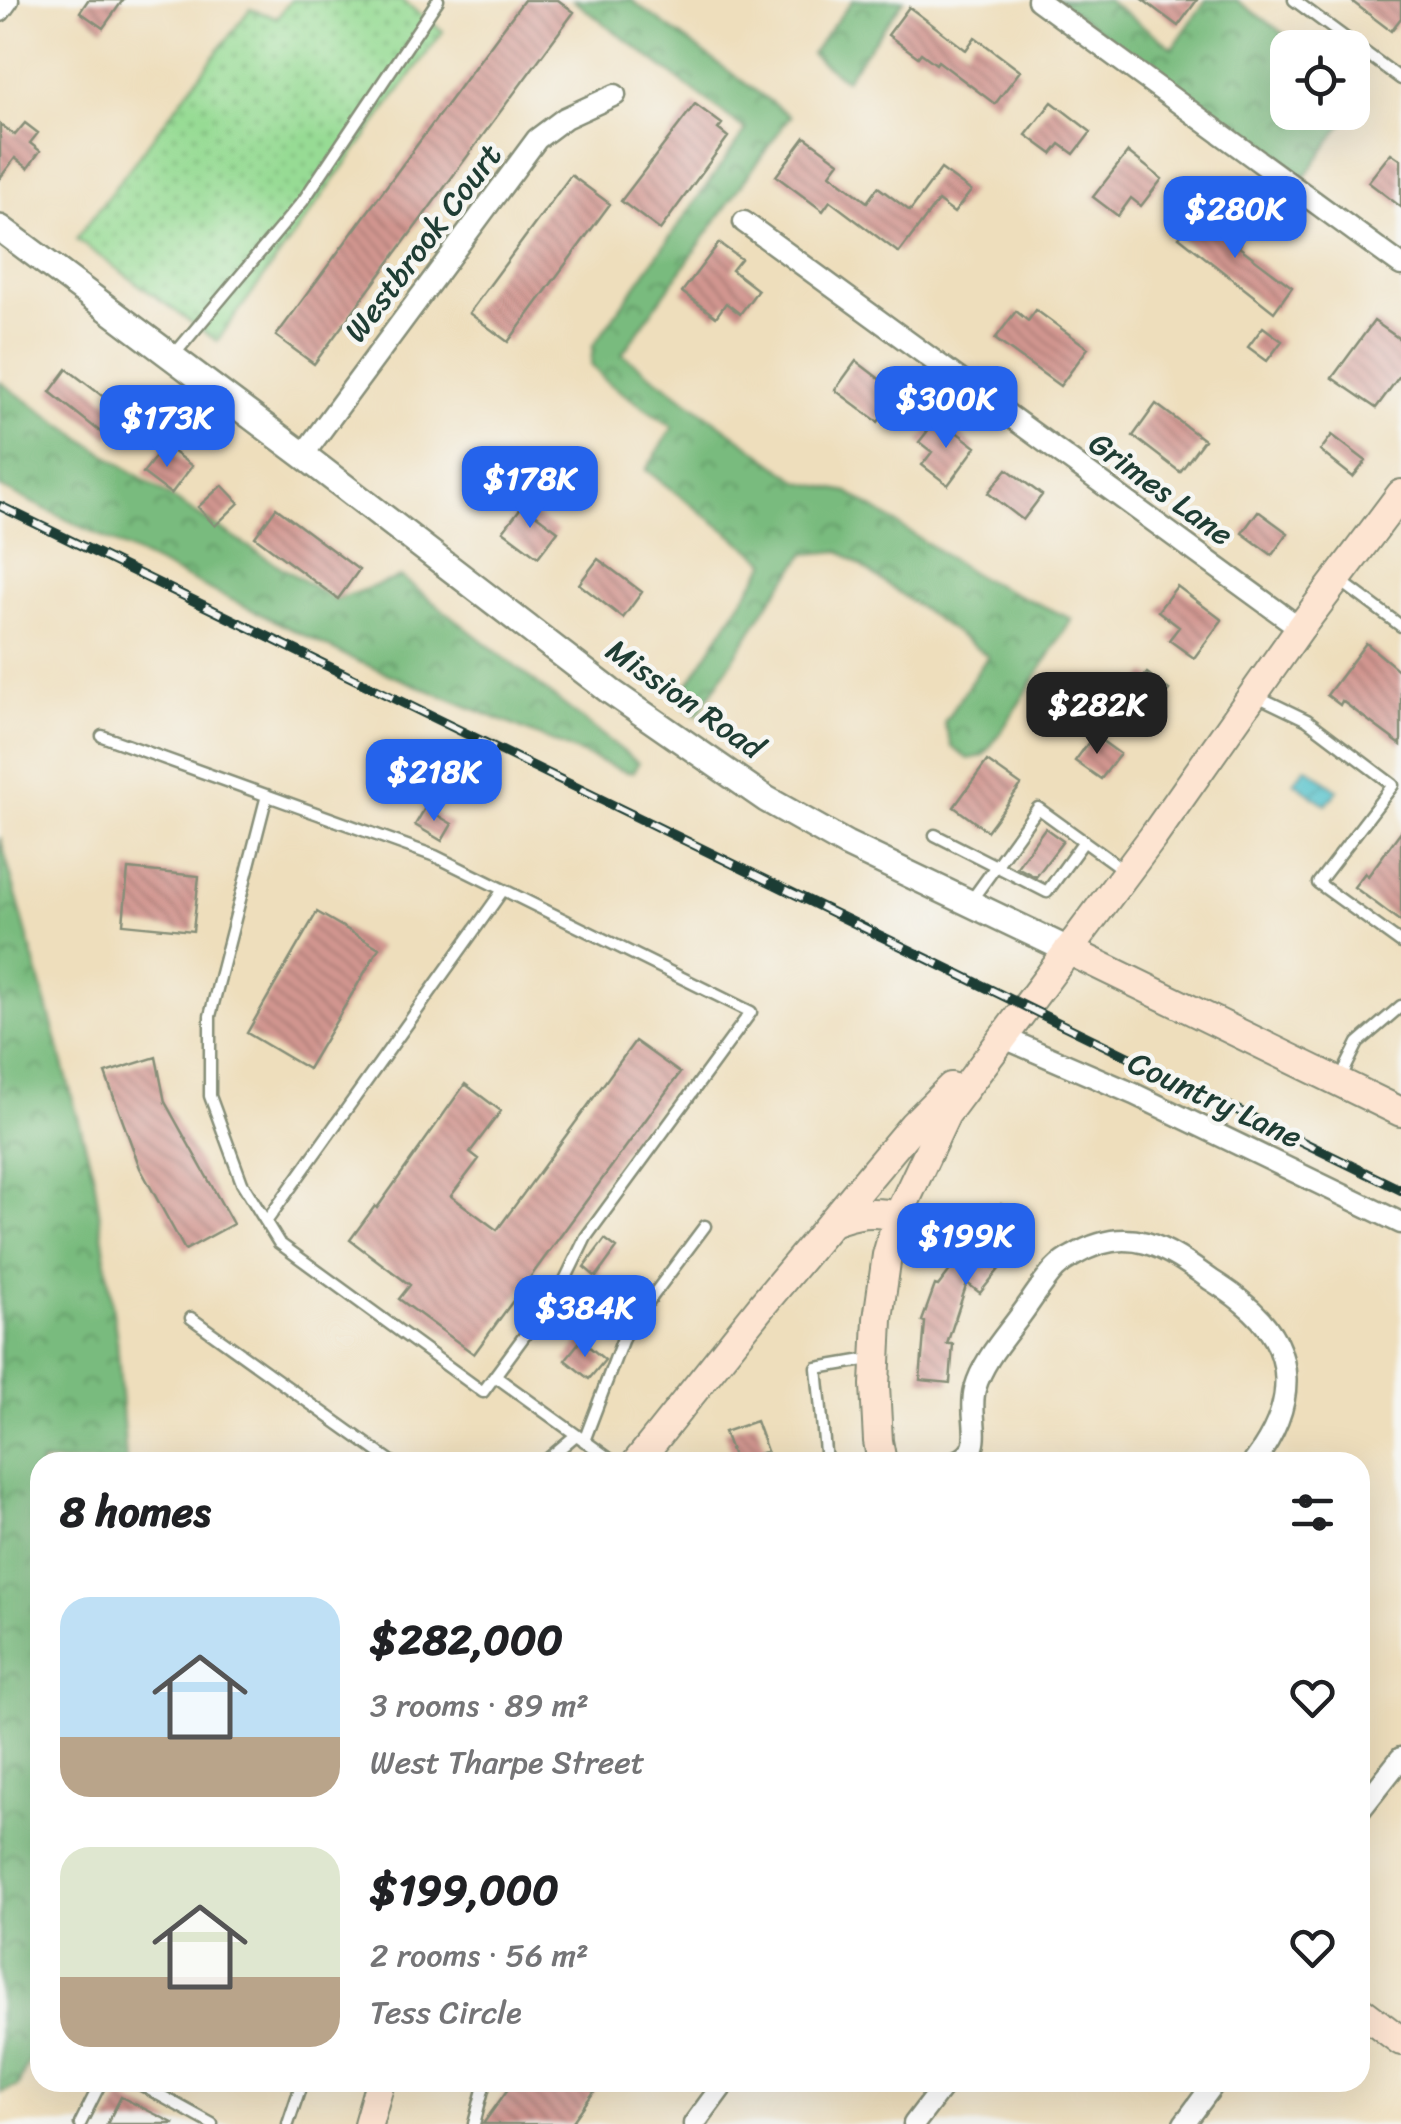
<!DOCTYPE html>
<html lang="en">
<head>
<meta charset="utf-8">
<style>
  body { margin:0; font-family:Sriracha,sans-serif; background:#f6f6f6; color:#202124; height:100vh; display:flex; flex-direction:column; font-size:38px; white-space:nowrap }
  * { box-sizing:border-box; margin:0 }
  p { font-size:32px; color:#757577 }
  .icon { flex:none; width:55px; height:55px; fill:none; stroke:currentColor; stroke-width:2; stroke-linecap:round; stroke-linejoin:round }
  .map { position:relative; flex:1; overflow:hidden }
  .sheet { position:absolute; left:30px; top:1452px; width:1340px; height:640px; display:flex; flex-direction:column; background:#fff; border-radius:30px; box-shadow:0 10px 40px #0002 }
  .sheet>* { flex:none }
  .buttons { position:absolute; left:1270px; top:30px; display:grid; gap:20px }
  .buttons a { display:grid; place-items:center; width:100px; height:100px; border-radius:20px; background:#fff; box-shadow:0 10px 40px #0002; font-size:50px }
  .price { position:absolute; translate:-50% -85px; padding:0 22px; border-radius:20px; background:#2563eb; color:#fff; font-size:32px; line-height:65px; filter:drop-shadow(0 2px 5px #0008) }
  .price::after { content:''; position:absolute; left:50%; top:60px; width:30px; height:22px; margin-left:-15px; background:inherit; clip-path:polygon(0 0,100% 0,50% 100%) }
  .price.selected { background:#222; color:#fff }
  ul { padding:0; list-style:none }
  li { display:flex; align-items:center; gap:30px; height:250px; padding:0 30px }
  li span { display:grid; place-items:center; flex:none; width:280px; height:200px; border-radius:30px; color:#555 }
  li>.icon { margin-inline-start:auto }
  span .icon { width:120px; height:120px; fill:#fffc; stroke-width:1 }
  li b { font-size:42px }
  h2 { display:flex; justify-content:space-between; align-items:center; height:120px; padding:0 30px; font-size:42px }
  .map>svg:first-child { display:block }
</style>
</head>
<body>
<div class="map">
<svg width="1401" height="2124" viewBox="0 0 1401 2124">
  <defs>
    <pattern id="grass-dots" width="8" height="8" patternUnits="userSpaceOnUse" patternTransform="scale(2.5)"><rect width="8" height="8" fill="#97db94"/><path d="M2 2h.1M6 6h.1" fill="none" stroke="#7bb37a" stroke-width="1.8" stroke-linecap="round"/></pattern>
    <pattern id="forest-crowns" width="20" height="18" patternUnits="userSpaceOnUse" patternTransform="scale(2.5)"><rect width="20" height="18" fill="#79bb7e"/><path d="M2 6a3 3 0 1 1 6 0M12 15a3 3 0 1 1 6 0" fill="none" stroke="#639968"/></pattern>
    <pattern id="water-waves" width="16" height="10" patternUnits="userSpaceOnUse" patternTransform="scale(2.5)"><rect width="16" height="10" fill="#55c2cb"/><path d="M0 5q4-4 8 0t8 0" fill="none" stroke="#469fa6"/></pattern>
    <pattern id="building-back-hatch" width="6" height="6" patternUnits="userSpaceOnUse" patternTransform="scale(2.5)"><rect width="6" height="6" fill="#d29690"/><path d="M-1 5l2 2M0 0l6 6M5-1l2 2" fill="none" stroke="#aa7c76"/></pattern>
  </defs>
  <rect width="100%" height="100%" fill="#f6f6f2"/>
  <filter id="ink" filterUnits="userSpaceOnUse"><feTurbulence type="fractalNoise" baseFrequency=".01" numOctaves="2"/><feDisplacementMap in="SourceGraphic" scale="20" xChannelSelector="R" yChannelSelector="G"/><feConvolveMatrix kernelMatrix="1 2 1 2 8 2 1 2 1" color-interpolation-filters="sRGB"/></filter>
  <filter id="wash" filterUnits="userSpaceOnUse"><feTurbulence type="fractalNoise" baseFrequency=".0048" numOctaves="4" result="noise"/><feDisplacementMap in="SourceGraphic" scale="40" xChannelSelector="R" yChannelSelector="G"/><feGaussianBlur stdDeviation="2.25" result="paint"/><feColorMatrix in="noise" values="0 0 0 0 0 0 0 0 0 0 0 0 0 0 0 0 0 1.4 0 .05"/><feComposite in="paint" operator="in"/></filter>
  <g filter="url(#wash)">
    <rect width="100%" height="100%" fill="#eedebc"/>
    <path fill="url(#grass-dots)" stroke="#5b8c64" stroke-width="2.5" d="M291,0H401L443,31L217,341L76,239L250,9L277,18Z"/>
    <path fill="url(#forest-crowns)" stroke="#4c7c59" stroke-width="2.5" d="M573,0H631L790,116L622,354L800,482L848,492L978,577L1072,619L1001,732L983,756L968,759L952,747L944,723L988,656L840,551L805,554L770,601L697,716L677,701L767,562L646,470L673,427L607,382L591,365L593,346L746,130Z
      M853,0H904L845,80L811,54Z
      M1057,0H1107L1173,48L1206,0H1236L1303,47L1288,48V112L1350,113L1304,178Z
      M0,382C109,459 221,531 335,600L401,577L638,763L633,772H626L355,660L0,487Z
      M0,837L94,1176L117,1341L126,1462H40V2032L18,2086L0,2093Z"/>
    <path fill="url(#water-waves)" stroke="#3a8080" stroke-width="2.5" d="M1306,767L1338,790L1326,805L1294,782Z"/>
    <g id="blocks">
      <path fill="url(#building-back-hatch)" d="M88,0H123L103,28L80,12Z
        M524,0H558L574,12L314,364L276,336Z
        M1143,0H1197L1178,26Z
        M1350,0H1401V18L1391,31Z
        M909,7L966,50L975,37L1020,71L995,104L938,61L936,64L921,53L918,57L888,35Z
        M1052,102L1091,132L1074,154L1060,144L1052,154L1026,135Z
        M695,104L722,124L718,129L728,137L660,230L621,201Z
        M25,123L38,133L30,143L40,151L28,168L15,158L0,178V124L15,135Z
        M805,137L839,162L830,174L867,202L878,187L910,211L941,169L971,191L954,213L938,201L899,253L830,201L823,211L776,176Z
        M1128,152L1162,179L1141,206L1131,198L1118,216L1093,197Z
        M1391,153L1401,160V207L1368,182Z
        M571,175L610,204L508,342L469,313Z
        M1199,211L1241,243L1239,247L1292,287L1274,312L1179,237Z
        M719,243L741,259L732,270L758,290L740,314L726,303L716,317L682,292Z
        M1036,310L1088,348L1060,386L995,339L1016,311L1028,321Z
        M1374,321L1401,340V374L1376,408L1332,378Z
        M1263,327L1282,341L1267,361L1248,347Z
        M856,361L899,394L878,422L835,390Z
        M67,369L126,414L108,438L50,392Z
        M1156,404L1204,440L1180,472L1133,436Z
        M938,418L976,447L948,485L922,465L932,452L919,442Z
        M1332,435L1366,461L1353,477L1320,451Z
        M164,445L192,466L171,494L143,473Z
        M1007,469L1042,495L1023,520L988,493Z
        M222,485L239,503L215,526L198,507Z
        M523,505L558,531L538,557L503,531Z
        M276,508L359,570L338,599L255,537Z
        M1258,511L1288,533L1272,555L1242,533Z
        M598,559L642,592L623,618L579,584Z
        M1177,586L1222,620L1194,658L1169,640L1179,627L1158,611Z
        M1366,643L1401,672V745L1342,701L1340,705L1327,695Z
        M1147,673L1169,690L1147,718L1116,694L1128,679L1137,686Z
        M1094,735L1120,754L1101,779L1075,761Z
        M987,761L1021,785L987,831L954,807Z
        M425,808L452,824L442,841L415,825Z
        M1045,828L1063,841L1036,877L1017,867Z
        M1401,831V922L1354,887L1365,873L1368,876Z
        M128,869L199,876L193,931L123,924Z
        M317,912L379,948L308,1069L247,1033Z
        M635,1041L680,1073L474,1354L399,1299L410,1285L350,1240L375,1206L377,1208L465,1084L501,1111L470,1152L479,1159L451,1196L497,1230Z
        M156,1057L165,1102L233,1224L185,1250L140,1168L105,1073Z
        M1001,1204L1032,1228L980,1293L967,1283L947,1344H953L950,1383L920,1380L925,1322L922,1321L935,1285L938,1286Z
        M605,1239L617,1248L596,1277L584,1267Z
        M581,1340L605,1360L589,1379L565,1360Z
        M756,1421L767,1451L735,1462L724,1432Z
        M513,2082H601L571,2124H483Z
        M121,2097L175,2124H107Z"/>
    </g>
  </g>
  <g filter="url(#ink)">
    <use href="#blocks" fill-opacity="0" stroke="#868e78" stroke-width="2.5"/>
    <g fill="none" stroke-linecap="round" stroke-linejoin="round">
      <defs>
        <path id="service" d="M1294,0L1401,79
          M173,356L303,201L438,0
          M1338,579L1401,626
          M1257,696L1307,720L1393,785L1318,883L1401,943
          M102,736L435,856L751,1012L586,1237L564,1282L483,1392L279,1243L242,1183L210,1096V1016L267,795
          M935,835L1047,892L1084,841
          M970,902L1038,808L1125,871
          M1339,1081L1358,1043L1401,1006
          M266,1222L503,890
          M191,1318L392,1462
          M495,1376L614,1462
          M584,1441L625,1333L705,1226
          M544,1462L576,1435
          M826,1462L817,1368L876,1358
          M136,2082L212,2124
          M80,2124L101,2082
          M288,2124L302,2082
          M474,2124L485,2082"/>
        <path id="minor" d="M1038,0L1401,265
          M0,11L8,0
          M744,222L1300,628
          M303,455L537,139L565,118L615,95
          M1002,1037L1134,1094L1401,1223
          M956,1462C989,1449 967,1419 975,1389C983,1360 1006,1336 1023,1312C1033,1298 1043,1282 1055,1269C1060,1264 1067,1259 1073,1256C1129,1222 1165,1247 1211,1280C1222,1287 1233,1294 1242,1302C1301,1349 1295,1407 1254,1462
          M1360,1810L1401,1758
          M694,2124L725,2082
          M914,2124L946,2082
          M1184,2124L1215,2082"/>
        <path id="tertiary" d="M0,228L303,455L610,691L766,799L846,844L1068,950"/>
        <path id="secondary" d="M1068,950L1401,1112
          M832,1222C856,1213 872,1210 898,1216
          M637,1462L763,1304L913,1125L951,1087
          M882,1462L878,1441L875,1385L878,1319L887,1255L898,1216L946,1114L1153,837L1300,628L1401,494
          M1360,2010L1401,2041
          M368,2124L380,2082"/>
      </defs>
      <use href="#service" stroke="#868e78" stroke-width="15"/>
      <use href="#minor" stroke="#868e78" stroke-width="25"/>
      <use href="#tertiary" stroke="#868e78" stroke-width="30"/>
      <use href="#secondary" stroke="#868e78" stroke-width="32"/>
      <use href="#service" stroke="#fff" stroke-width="10"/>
      <use href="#minor" stroke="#fff" stroke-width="20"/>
      <use href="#tertiary" stroke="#fff" stroke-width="25"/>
      <use href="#secondary" stroke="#fde4d1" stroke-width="28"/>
      <defs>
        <path id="rail" d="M0,506L1401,1190"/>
      </defs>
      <use href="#rail" stroke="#1f3d34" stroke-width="10"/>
      <use href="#rail" stroke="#f6f6f2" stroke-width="6" stroke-dasharray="19" stroke-linecap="butt"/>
    </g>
  </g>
  <g text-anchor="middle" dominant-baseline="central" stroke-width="9" stroke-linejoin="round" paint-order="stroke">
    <g font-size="32" fill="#1f3d34" stroke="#f6f6f2">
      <text transform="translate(423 243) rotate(-53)">Westbrook Court</text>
      <text transform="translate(1161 489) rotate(36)">Grimes Lane</text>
      <text transform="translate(685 699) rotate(35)">Mission Road</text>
      <text transform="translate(1215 1100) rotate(25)">Country Lane</text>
    </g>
  </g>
</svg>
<div class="buttons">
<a><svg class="icon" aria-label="locate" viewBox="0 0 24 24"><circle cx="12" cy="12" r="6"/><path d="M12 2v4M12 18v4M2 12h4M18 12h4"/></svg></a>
</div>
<b class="price" style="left:1235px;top:261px">$280K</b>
<b class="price" style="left:946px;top:451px">$300K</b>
<b class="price" style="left:167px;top:470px">$173K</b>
<b class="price" style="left:530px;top:531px">$178K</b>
<b class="price selected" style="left:1097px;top:757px">$282K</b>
<b class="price" style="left:434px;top:824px">$218K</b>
<b class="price" style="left:966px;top:1288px">$199K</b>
<b class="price" style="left:585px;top:1360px">$384K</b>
<section class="sheet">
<h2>8 homes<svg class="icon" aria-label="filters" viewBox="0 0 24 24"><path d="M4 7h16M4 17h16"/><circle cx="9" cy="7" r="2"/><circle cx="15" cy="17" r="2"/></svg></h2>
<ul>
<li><span style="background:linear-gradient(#bfe0f5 70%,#b9a48a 0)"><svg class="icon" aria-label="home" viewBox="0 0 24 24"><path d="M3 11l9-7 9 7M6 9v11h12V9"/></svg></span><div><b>$282,000</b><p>3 rooms · 89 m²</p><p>West Tharpe Street</p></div><svg class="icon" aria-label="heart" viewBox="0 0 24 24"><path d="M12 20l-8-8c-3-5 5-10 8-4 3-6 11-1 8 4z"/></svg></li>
<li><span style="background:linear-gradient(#dfe7d0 65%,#b9a48a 0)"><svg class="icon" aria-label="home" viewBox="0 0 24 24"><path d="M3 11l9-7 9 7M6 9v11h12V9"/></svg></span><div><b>$199,000</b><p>2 rooms · 56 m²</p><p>Tess Circle</p></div><svg class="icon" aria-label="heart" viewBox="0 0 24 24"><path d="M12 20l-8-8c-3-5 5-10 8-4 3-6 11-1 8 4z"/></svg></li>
</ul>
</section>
</div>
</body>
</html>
